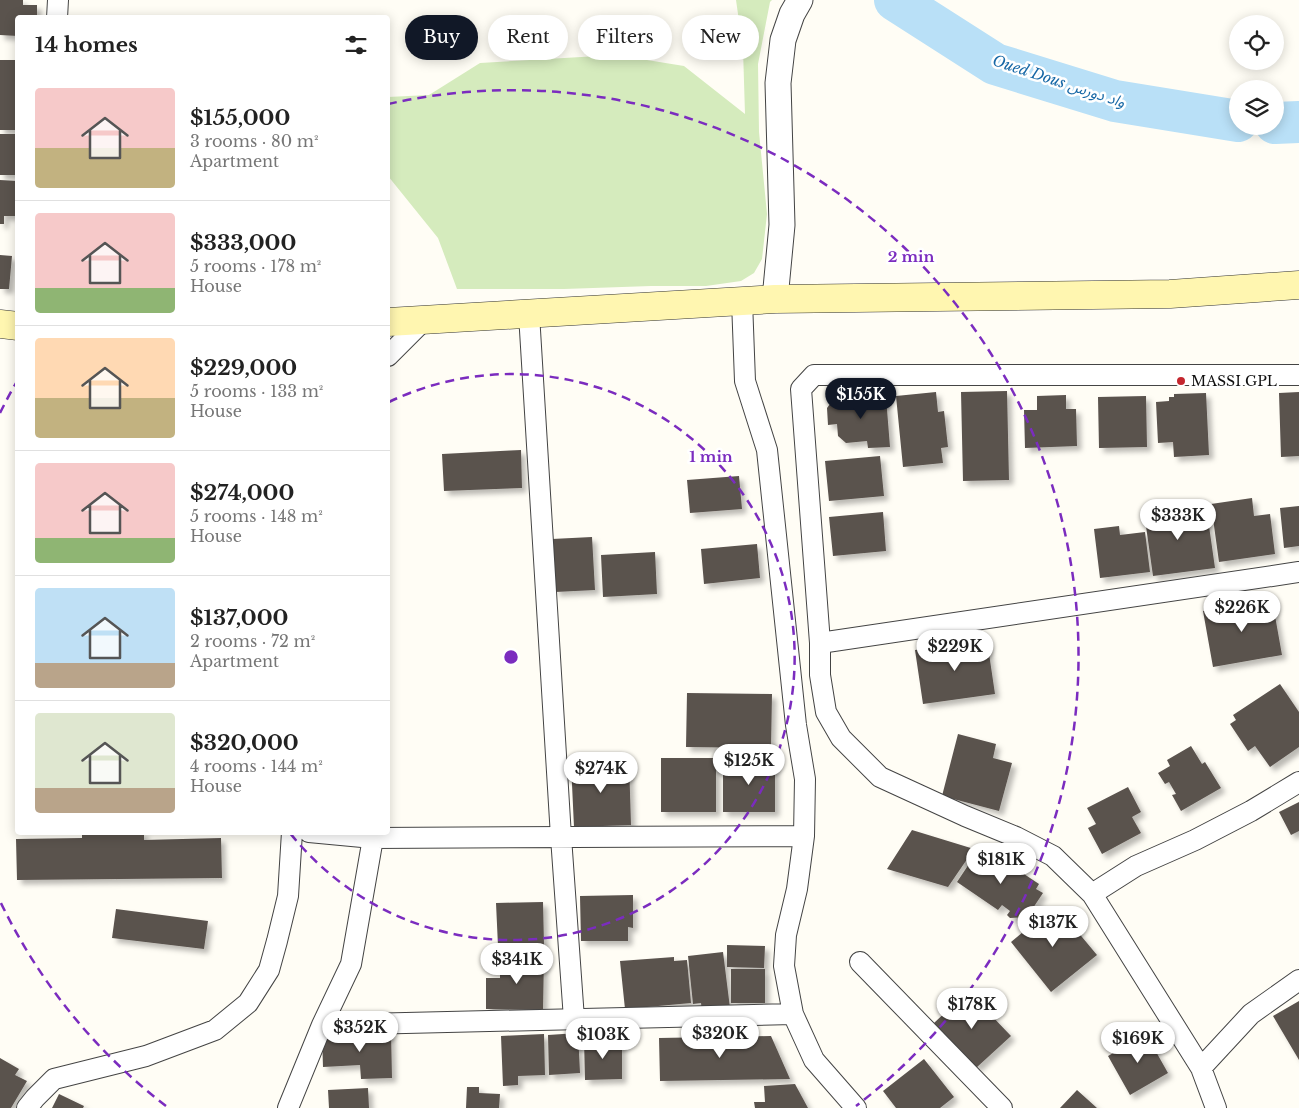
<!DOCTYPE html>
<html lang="en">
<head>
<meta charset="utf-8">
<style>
  body { margin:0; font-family:"Libre Baskerville","Noto Sans Arabic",serif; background:#f6f6f6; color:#222; height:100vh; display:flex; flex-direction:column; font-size:19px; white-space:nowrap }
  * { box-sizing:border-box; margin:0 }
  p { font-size:16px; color:#767676 }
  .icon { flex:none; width:28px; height:28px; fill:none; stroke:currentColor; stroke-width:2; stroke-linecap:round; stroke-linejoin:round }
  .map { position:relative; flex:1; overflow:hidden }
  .drawer { position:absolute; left:15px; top:15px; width:375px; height:820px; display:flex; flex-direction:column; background:#fff; border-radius:5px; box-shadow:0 2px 12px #0003 }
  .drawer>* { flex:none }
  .guide { position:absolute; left:405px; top:15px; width:475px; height:45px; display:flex; gap:10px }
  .tools { position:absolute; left:1229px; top:15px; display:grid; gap:10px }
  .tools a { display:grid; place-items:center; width:55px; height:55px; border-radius:50%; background:#fff; box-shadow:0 2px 12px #0003; font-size:25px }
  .price { position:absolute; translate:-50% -42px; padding:0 11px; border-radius:18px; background:#fff; color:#222; font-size:16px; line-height:32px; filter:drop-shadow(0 1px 2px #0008) }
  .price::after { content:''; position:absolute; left:50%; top:30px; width:15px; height:11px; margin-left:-8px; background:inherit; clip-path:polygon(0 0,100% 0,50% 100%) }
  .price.selected { background:#111827; color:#fff }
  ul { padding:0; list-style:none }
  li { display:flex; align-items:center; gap:15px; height:125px; padding:0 20px }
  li+li { border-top:1px solid #e0e0e0 }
  li span { display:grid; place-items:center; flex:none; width:140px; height:100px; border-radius:5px; color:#555 }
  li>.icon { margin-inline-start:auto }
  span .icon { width:60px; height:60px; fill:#fffc; stroke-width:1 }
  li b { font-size:21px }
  h2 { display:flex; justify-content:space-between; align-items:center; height:60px; padding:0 20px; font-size:21px }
  .pill { padding:0 18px; border-radius:22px; background:#fff; box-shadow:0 2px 12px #0003; font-size:18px; line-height:45px }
  .pill.selected { background:#111827; color:#fff }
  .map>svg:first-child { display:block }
</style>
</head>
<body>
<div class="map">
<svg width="1299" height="1108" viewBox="0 0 1299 1108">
  <defs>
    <filter id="shadow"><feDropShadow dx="4.5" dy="4.5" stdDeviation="2.5" flood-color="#0004"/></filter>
  </defs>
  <rect width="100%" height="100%" fill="#fffdf5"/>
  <path fill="#d5ebbd" d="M736,0H772L770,2L758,64L759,132L767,214L762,259L754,273L741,281L706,286H651L564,289H457L438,238L388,176V97L429,95L480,63L616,55L684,66L745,114L743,49Z"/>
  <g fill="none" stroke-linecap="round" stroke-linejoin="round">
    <path stroke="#b9e0f7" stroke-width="42" d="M895,0L995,64L1115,101L1238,121
      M1275,123L1299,122"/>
  </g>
  <path fill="#5a524d" filter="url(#shadow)" d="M0,0H23V5H37V18H18V36L0,35Z
    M0,60H18V130H0Z
    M0,134H18V175H0Z
    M0,180L18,181V216H4V224H0Z
    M0,255L12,256L9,289H0Z
    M1007,391L1009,480L963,481L961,392Z
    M936,392L938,412L944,411L948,447L941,448L943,463L903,467L896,396Z
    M1299,392V456L1281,457L1279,393Z
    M865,393L866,399L886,397L890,447L868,448L867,441L846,443L838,436L837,424L828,425L827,408L830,404L834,401L851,400L850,394Z
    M1206,393L1209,455L1174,457L1173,442L1158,443L1156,402L1169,401V397H1174V394Z
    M1066,395V409H1076L1077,446L1025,448L1024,410H1037V396Z
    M1146,396L1147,447L1099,448L1098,397Z
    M521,450L522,488L444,491L442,454Z
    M880,456L884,496L829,501L825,461Z
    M739,476L742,509L690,513L687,480Z
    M1252,498L1254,516L1270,514L1275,554L1219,562L1211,504Z
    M1194,506L1196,521L1208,519L1215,568L1153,576L1144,512Z
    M1299,506V546L1284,548L1280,508Z
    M883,512L886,551L833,556L829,517Z
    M1119,526L1120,535L1145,532L1150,572L1100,578L1094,529Z
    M592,537L595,590L555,592L552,539Z
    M757,544L760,578L704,584L701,549Z
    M655,552L657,594L603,597L601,555Z
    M1272,599L1282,655L1213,667L1203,611Z
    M987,640L995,694L923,704L915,650Z
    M1280,684L1299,712V747L1270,767L1255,746L1248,751L1230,724L1236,720L1233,715Z
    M687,693L772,694L771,748L686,747Z
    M958,734L996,744L993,758L1012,763L999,811L942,796Z
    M1191,746L1202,764L1205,762L1221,788L1181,811L1172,795L1176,794L1169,782L1165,784L1158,773L1170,766L1167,760Z
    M661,758H716V812H661Z
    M775,759V812H723V760Z
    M629,761L631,825L574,827L571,763Z
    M1128,787L1141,812L1132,817L1141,833L1102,854L1088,828L1096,824L1087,808Z
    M1299,802V831L1291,835L1279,812Z
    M912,830L974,849L948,887L887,869Z
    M82,832H144V840L221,838L222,878L17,880L16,839L82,838Z
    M975,855H986L992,858L993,856L1002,861L1003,860L1039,884L1036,889L1043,893L1027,917L1010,918L1007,915L1010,911L1002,905L998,910L957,882Z
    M633,895V928L628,927V941H581L580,896Z
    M543,902L544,945L498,946L496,903Z
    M1057,907L1097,955L1051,992L1011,942L1029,927L1025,923L1040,911L1045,917Z
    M116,909L208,921L204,949L112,938Z
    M727,945L765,946L764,968L727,967Z
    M723,952L730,1008L702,1012L701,1003L693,1004L688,956Z
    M500,957H544L543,1010L486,1009V978H500Z
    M674,957V961L687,960L691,1003L625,1009L620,961Z
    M731,969H765V1003H731Z
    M968,991L1011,1036L976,1068L934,1023Z
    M1299,1001V1060L1273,1016Z
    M391,1032L392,1078L361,1079L360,1065L323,1067L322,1035Z
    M578,1033L580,1073L549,1075L548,1035Z
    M544,1034L545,1075L518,1076V1085L503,1086L501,1036Z
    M1146,1034L1168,1073L1130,1095L1108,1056Z
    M771,1036L790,1079L660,1081L659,1038Z
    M584,1040H622V1079L585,1080Z
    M0,1058L19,1069L15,1075L27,1081L11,1108H0Z
    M924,1059L954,1097L940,1108H896L883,1091Z
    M795,1084L808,1108H755L754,1102H765L764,1086Z
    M467,1087H479V1093L500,1094L499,1108H466Z
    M368,1088L369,1108H329L328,1090Z
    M1077,1090L1097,1108H1060Z
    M59,1094L84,1106L83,1108H52Z"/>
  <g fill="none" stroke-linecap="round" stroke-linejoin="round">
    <defs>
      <path id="minor" d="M57,18L58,0
        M742,301L745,381L767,450L796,725L805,779L804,836L797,889L786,935L784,966L793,1014L814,1060L856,1108
        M529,314L561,837L574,1019
        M388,356L424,320
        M820,643L1299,572
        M309,832L373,838L804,836
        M1092,894L1136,866L1195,840L1251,811L1299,782
        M860,962L1002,1108
        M322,1025L793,1014
        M1201,1068L1251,1014L1299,980
        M27,1108L35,1098L54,1079L146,1056L215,1030L248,1003L269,970L277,941L288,896L292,832
        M288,1108L322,1025L351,964L373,838
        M1216,1108L1201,1068L1092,894L1053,856L1016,837L965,816L880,777L841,738L826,712L820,675V643L801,389L814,375H1299"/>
      <path id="tertiary" d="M775,299L782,225L778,83L783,40L792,14L800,0"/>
      <path id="secondary" d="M388,322L775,299L1170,294L1299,285
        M0,324L18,326"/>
    </defs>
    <use href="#minor" stroke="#444" stroke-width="22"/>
    <use href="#tertiary" stroke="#444" stroke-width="27"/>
    <use href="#secondary" stroke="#333" stroke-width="29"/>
    <use href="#minor" stroke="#fff" stroke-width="20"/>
    <use href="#tertiary" stroke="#fff" stroke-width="25"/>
    <use href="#secondary" stroke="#fff6b0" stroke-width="28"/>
  </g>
  <g fill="none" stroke="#7b2cbf" stroke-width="2.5" stroke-dasharray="9 6">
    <path d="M389 402A283 283 0 1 1 290 833"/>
    <path d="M166 1106A566 566 0 0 1 0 901M0 413A566 566 0 0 1 16 383M388 104A566 566 0 0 1 856 1106"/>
  </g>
  <circle fill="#c4262e" stroke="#fff" stroke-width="2" cx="1181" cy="381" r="5"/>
  <g text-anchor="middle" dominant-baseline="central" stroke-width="5" stroke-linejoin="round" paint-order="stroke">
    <g font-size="14" fill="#111" stroke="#fff" text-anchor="start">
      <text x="1191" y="381">MASSI GPL</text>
    </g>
    <g font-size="15" font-style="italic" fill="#1768a6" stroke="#fff">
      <text transform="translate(1059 81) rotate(18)">Oued Dous واد دورس</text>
    </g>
  </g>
  <circle cx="511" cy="657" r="8" fill="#7b2cbf" stroke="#fff" stroke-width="2.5"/>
  <g font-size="15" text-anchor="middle" font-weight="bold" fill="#7b2cbf" stroke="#fff" stroke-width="5" stroke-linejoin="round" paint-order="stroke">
    <text x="911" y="262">2 min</text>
    <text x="711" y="462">1 min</text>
  </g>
</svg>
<div class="tools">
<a><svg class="icon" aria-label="locate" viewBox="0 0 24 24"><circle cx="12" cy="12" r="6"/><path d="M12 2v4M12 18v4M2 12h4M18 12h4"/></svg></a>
<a><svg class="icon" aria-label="layers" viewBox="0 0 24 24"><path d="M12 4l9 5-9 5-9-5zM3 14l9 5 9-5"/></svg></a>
</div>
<b class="price selected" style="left:861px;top:420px">$155K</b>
<b class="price" style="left:1178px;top:541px">$333K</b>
<b class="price" style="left:1242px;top:633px">$226K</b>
<b class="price" style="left:955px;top:672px">$229K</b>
<b class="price" style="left:749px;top:786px">$125K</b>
<b class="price" style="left:601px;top:794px">$274K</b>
<b class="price" style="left:1001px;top:885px">$181K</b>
<b class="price" style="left:1053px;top:948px">$137K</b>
<b class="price" style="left:517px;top:985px">$341K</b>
<b class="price" style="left:972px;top:1030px">$178K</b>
<b class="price" style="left:360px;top:1053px">$352K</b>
<b class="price" style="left:720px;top:1059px">$320K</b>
<b class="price" style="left:603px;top:1060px">$103K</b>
<b class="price" style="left:1138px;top:1064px">$169K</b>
<div class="guide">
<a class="pill selected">Buy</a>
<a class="pill">Rent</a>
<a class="pill">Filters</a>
<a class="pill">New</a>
</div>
<section class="drawer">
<h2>14 homes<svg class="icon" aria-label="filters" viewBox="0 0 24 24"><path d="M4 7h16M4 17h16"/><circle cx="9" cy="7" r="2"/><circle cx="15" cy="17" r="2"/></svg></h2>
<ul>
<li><span style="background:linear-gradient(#f6c9c9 60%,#c2b280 0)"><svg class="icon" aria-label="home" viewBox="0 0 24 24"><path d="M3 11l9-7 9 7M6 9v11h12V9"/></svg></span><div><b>$155,000</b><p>3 rooms · 80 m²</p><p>Apartment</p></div></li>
<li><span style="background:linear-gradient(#f6c9c9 75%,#8fb573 0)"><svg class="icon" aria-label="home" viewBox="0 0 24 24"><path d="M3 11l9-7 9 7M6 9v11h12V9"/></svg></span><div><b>$333,000</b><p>5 rooms · 178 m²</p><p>House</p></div></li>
<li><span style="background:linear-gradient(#ffd9b3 60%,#c2b280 0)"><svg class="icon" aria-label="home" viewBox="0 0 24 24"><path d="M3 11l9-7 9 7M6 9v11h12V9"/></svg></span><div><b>$229,000</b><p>5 rooms · 133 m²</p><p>House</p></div></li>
<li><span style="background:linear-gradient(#f6c9c9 75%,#8fb573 0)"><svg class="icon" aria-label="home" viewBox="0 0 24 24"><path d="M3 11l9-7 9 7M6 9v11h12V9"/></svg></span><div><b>$274,000</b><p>5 rooms · 148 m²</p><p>House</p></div></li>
<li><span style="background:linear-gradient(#bfe0f5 75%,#b9a48a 0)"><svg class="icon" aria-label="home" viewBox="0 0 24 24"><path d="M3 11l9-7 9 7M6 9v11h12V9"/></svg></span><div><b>$137,000</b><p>2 rooms · 72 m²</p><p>Apartment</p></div></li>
<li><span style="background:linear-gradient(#dfe7d0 75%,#b9a48a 0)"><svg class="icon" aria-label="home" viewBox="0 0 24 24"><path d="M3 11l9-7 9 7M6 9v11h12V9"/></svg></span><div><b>$320,000</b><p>4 rooms · 144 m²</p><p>House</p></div></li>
</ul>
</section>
</div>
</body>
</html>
